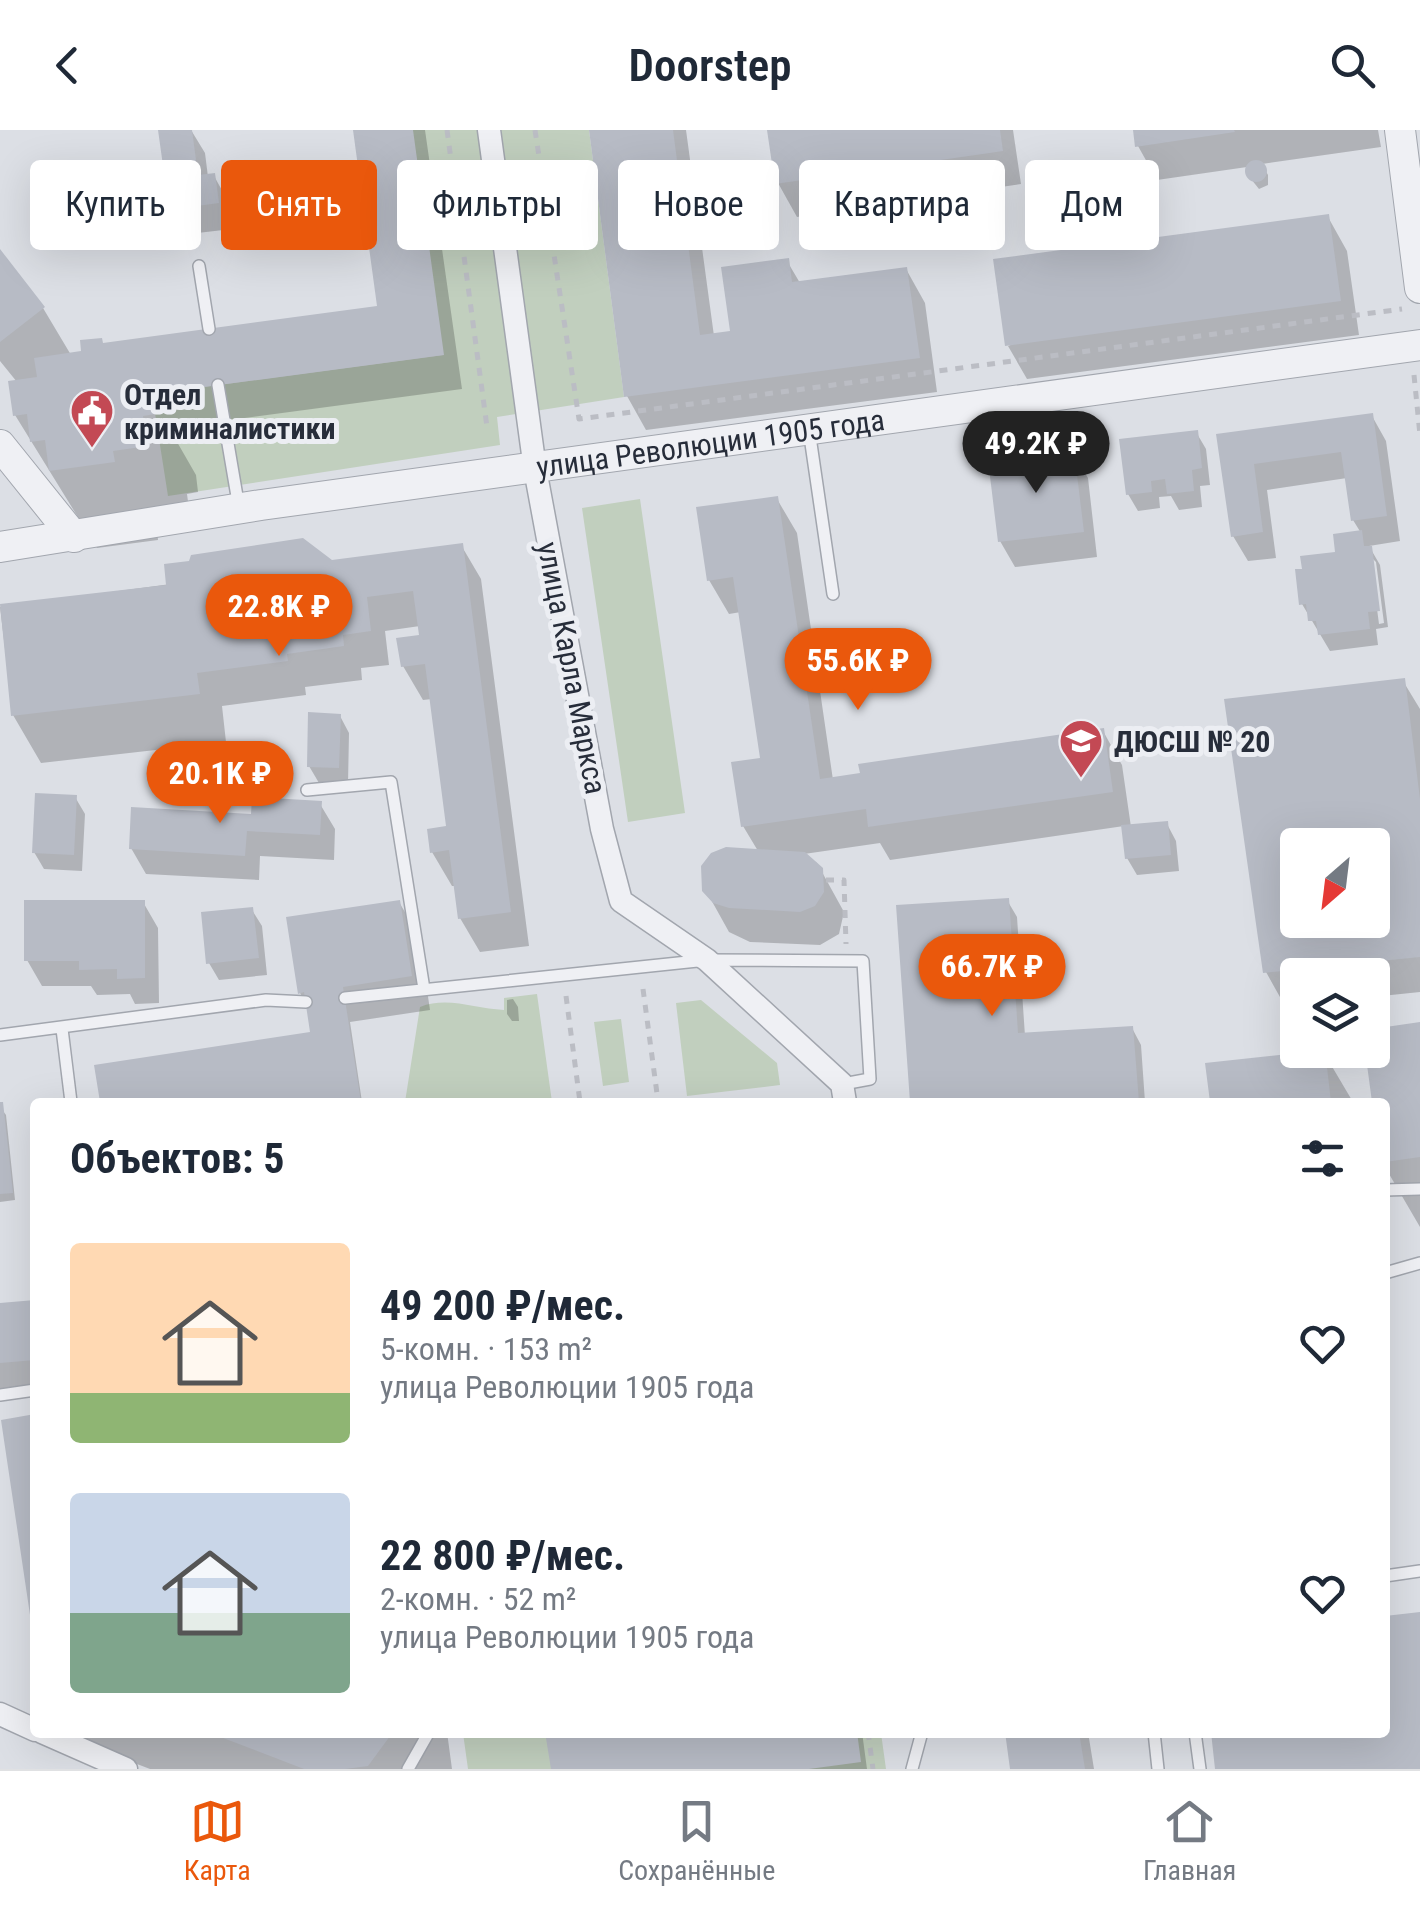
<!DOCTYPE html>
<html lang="ru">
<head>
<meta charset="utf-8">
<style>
  body { margin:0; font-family:"Roboto Condensed",sans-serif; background:#f2f2f3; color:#1f2937; height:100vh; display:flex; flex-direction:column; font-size:38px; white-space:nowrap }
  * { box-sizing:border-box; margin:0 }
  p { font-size:32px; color:#747a83 }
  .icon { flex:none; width:55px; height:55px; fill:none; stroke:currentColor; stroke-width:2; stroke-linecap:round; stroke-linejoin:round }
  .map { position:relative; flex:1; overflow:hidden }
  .details { position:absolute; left:30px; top:968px; width:1360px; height:640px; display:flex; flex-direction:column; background:#fff; border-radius:10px; box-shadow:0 10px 40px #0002 }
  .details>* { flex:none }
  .hud { position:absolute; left:30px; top:30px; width:1360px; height:90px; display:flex; gap:20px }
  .needle { width:65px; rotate:208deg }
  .controls { position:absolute; left:1280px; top:698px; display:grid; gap:20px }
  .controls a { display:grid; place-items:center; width:110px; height:110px; border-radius:10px; background:#fff; box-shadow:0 10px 40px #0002; font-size:50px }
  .price { position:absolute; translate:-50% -85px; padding:0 22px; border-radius:35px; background:#ea580c; color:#fff; font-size:32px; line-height:65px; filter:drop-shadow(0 2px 5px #0008) }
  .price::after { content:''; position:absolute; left:50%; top:60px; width:30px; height:22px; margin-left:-15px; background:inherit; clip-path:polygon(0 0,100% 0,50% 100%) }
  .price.active { background:#222; color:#fff }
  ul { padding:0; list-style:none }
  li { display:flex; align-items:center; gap:30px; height:250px; padding:0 40px }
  li span { display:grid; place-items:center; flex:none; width:280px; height:200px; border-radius:10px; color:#555 }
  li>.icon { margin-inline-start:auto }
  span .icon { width:120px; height:120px; fill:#fffc; stroke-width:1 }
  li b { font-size:42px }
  h2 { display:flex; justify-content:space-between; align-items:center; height:120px; padding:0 40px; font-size:42px }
  .pill { padding:0 35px; border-radius:10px; background:#fff; box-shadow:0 10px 40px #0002; font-size:35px; line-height:90px }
  .pill.active { background:#ea580c; color:#fff }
  header { display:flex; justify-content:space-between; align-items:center; height:130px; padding:0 40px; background:#fff; font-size:45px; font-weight:600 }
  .dock { display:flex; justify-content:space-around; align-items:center; height:140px; border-top:2px solid #e0e1e3; background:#fff; font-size:28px; color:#747a83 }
  .dock a { display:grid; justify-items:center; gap:5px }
  .dock .active { color:#ea580c }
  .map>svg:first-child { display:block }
</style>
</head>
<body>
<header><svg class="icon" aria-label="back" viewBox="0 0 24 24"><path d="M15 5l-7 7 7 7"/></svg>Doorstep<svg class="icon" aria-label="search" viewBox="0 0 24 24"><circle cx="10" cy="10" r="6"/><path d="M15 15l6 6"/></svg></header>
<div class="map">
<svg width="1420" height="1639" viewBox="0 0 1420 1639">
  <rect width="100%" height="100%" fill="#dcdfe5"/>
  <path fill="#c1cfbe" d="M412,0H589L624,267L497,287L500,315L168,366L152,264L443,225Z
    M640,369L685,683L628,692L582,378Z
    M537,864L552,972H405L420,877C448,866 475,879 504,880V868Z
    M701,870L777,933L780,955L687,966L676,873Z
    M621,889L629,952L603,956L594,892Z
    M463,1603H881L886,1639H468Z"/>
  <path fill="#0003" fill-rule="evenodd" d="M173,0H191L205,23L208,47L214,46L228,71L232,99L163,107L148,82L168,52Z
    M356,0H425L462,259L169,298L196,345L198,362L187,364L191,394L157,399L158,410L97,418L15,285L17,252L0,231V123L43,178L71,225L104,216L380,179Z
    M593,0H686L714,206L733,203L787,131L800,153L906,139L925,173L937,262L646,300L627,266Z
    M770,0H1013L1021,54L797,87L778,53Z
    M1135,0H1378L1381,17L1262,34L1268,45V55L1259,59L1251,49L1247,37L1157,50L1138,16Z
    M1328,87L1347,121L1359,205L1027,249L1008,216Z
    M1372,286L1386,311L1400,411L1369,416L1380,435L1388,497L1376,499L1378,515L1330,521L1302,474L1338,424L1361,403L1353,390L1347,348L1267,360L1276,428L1248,431L1233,406L1219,306ZM1370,426L1376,432L1384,493L1379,494Z
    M1196,302L1206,319L1210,355L1200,356L1202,377L1179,380L1171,366L1159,367L1160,378L1138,381L1128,364Z
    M1073,323L1088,348L1097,427L1015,437L1000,411Z
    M777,369L797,403L833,650L1103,601L1122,635L1131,697L1167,694L1176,711L1179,741L1137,745L1127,728L1124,696L890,730L880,713L804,724L817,733L844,782L839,804L820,815L750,812L729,802L709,766L758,721L743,696L763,630L741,482L729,484L709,450Z
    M461,415L481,449L529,816L480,822L460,788L456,756H452L432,722L448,698L432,569L423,570L403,536L422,507L420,496L385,501L389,535L361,538L362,550L305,557L306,565L222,576L226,612L41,633L13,585L0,477Z
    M1403,551L1420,579V862L1372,867V845H1298V875L1285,876L1266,842L1227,571ZM1298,715H1372V790H1298Z
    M340,586L349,603L348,654L319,653L309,636Z
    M75,667L85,684L82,741L44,739L34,722Z
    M320,674L335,699L334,730L260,726L259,750L146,744L131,718Z
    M1007,770L1017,787L1025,906L1132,898L1141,915L1145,972H912L898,778Z
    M143,772L158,798L159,873L135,874L130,864L97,865L91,856H42L27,830Z
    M399,772L419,806L430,880L350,892L362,972H102L97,937L313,905L309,878L300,863Z
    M252,780L262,796L267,845L219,850L209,833Z
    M513,869L518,877L519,891H512L507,884V870Z
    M1420,895V1097L1385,1037V972H1374L1367,920Z
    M1324,923L1353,972H1212L1208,935Z
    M0,977L6,985L15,1070L0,1072Z
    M35,1173V1256L0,1260V1176Z
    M79,1602H447L452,1639H150L85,1614Z
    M548,1602H862L867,1639H553Z
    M1007,1602H1088L1094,1639H1013Z"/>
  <path fill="#b7bbc5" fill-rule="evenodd" d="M158,0H192L198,45L215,43L219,73L146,83L142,53L165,50Z
    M353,0H413L444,225L152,264L155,284L143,286L148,316L113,321L115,332L49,341L45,310L30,312L27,284L13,286L8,251L37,247L34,228L81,221L80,210L102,208L103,213L377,176Z
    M589,0H673L700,205L730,201L721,137L789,128L792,152L907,137L920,228L624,267Z
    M767,0H1000L1003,21L775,54Z
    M1133,0H1234L1235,2L1135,17Z
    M1245 41a11 11 0 1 1 22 0a11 11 0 1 1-22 0Z
    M1329,84L1341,171L1005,216L993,129Z
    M0,119L45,177L0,212Z
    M1373,283L1387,386L1351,391L1341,322L1254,334L1263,402L1231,407L1216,304Z
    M1198,300L1202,338L1192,340L1194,361L1167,364L1165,349L1151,351L1152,362L1126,365L1119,309Z
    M1074,320L1084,402L998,412L988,330Z
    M778,366L820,649L860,643L858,634L1104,598L1113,662L868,697L866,679L741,697L731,632L760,628L733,447L707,451L696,377Z
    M1362,400L1364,416H1372L1380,481L1368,482L1370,499L1318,505L1316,491H1308L1306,474L1299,475L1295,439H1302L1300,426L1335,422L1333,404Z
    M303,408L332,430L463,413L511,782L458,789L449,720L430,723L427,699L446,696L425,534L401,537L396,508L419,505L413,461L367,467L371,501L343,505L344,516L287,524L288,531L197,543L200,564L11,586L0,474L166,455L164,434L189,431L191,425Z
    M1405,548L1420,669V827L1263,843L1224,569ZM1298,715H1372V790H1298Z
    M308,582L341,584L339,638L307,637Z
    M35,663L77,665L74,725L32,723Z
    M252,667L322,671L320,705L247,701L245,726L129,719L131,677L251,684Z
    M1168,691L1171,725L1125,729L1121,695Z
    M726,717L805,722L823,738L824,762L815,776L800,782L729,778L713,773L702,761L701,736L711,723Z
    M1009,768L1018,903L1133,896L1139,972H910L896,775Z
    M24,770H145V848L117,849V839L79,840V831H24Z
    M400,770L412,846L343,857L361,972H100L94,935L310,902L304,862L298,864L286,787Z
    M253,777L259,828L206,834L201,782Z
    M1420,892V1027L1385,1032V972H1372L1365,920H1372V899Z
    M1325,920L1331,972H1210L1205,933Z
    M0,972H3L13,1063L0,1064Z
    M35,1170V1230L0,1233V1173Z
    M35,1284V1505H33L1,1290Z
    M1420,1482V1639H1215L1211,1602H1385V1486Z
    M393,1602L368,1636L345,1639H304L210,1603Z
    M545,1602H857L861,1632L809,1639H551Z
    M1005,1602H1079L1085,1639H1010Z"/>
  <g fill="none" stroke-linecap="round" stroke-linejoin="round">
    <defs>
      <path id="service" d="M199,136L209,199
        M218,255L239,378
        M809,300L833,464
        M307,660L391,652L424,859
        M345,868L707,830L863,831L870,949L843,954
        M62,899L71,972
        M0,905L266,870L306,872
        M1385,1060L1420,1059
        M1385,1143L1420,1133
        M0,1265L35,1260
        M1385,1446L1420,1441
        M1154,1602L1158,1639
        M1195,1602L1200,1639
        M408,1639L429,1602
        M912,1639L922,1602"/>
      <path id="minor" d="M489,0L535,339L602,699L621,771L707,830L842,954L845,972
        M0,1584L35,1600
        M42,1602L126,1639"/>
      <g id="tertiary">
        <path d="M1400,0L1420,158"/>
        <path d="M0,315L74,407"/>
        <path id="s1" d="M0,417L261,375L1420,215"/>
      </g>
    </defs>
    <use href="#service" stroke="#a2a6ae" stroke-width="14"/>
    <use href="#minor" stroke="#a2a6ae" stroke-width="25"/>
    <use href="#tertiary" stroke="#a2a6ae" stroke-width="32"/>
    <path stroke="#bbbdc4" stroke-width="5" stroke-dasharray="8 8" stroke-linecap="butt" d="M447,0L487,297
      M535,0L579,289L1402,179
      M1414,245L1420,305
      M826,750H844L846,814
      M643,859L658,971L648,972
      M566,866L580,972
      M868,1602L873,1639"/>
    <use href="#service" stroke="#eff0f4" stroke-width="11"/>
    <use href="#minor" stroke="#eff0f4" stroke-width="22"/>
    <use href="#tertiary" stroke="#eff0f4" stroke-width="30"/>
  </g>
  <defs>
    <symbol id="civic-pin" viewBox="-11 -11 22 30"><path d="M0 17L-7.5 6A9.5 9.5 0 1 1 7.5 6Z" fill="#c34954" stroke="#eceef3"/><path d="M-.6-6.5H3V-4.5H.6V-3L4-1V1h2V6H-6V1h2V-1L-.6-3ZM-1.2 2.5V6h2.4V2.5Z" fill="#fff"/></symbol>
    <symbol id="school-pin" viewBox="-11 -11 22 30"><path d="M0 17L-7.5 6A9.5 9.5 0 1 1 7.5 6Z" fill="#c34954" stroke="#eceef3"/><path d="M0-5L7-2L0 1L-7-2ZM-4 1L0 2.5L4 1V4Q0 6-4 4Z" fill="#fff"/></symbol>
  </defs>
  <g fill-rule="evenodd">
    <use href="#civic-pin" x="67" y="256" width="50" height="68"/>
    <use href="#school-pin" x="1056" y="586" width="50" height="68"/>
  </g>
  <g text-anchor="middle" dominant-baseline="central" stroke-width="10" stroke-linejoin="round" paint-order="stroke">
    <g font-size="30" font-weight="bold" fill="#272d3a" stroke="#eceef3" text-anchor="start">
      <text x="124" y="264">Отдел<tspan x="124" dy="34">криминалистики</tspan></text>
      <text x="1114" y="611">ДЮСШ № 20</text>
    </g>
    <g font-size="30" fill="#272d3a" stroke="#eceef3">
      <text stroke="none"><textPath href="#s1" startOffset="718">улица Революции 1905 года</textPath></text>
      <text transform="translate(572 538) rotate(79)">улица Карла Маркса</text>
    </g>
  </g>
</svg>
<div class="controls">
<a><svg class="needle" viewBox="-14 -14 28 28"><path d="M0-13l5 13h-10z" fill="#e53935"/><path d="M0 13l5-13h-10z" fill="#747a83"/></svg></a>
<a><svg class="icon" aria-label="layers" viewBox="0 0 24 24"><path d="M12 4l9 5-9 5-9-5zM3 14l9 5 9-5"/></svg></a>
</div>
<b class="price active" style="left:1036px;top:366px">49.2K ₽</b>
<b class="price" style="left:279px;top:529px">22.8K ₽</b>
<b class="price" style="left:858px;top:583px">55.6K ₽</b>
<b class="price" style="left:220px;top:696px">20.1K ₽</b>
<b class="price" style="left:992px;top:889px">66.7K ₽</b>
<div class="hud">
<a class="pill">Купить</a>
<a class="pill active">Снять</a>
<a class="pill">Фильтры</a>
<a class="pill">Новое</a>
<a class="pill">Квартира</a>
<a class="pill">Дом</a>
</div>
<section class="details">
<h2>Объектов: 5<svg class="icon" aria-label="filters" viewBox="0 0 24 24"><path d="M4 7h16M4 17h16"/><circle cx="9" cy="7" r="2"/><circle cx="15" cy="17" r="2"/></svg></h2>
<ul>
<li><span style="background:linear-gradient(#ffd9b3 75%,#8fb573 0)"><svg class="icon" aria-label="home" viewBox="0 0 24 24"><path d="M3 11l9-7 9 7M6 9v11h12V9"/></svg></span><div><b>49 200 ₽/мес.</b><p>5-комн. · 153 m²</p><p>улица Революции 1905 года</p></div><svg class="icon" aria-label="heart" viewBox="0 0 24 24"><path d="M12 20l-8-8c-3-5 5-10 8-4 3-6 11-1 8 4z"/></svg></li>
<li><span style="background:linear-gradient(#c9d6e8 60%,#7fa58c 0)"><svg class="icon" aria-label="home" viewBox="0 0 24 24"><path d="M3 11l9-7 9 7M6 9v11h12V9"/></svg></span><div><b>22 800 ₽/мес.</b><p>2-комн. · 52 m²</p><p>улица Революции 1905 года</p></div><svg class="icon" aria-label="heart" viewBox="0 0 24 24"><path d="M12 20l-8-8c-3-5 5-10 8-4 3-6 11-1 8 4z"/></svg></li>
</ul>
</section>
</div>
<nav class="dock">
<a class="active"><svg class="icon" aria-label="map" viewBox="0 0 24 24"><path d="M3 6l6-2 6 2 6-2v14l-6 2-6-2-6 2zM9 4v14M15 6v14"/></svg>Карта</a>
<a><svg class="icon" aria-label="saved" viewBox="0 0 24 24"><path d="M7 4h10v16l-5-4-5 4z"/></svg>Сохранённые</a>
<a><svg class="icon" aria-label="home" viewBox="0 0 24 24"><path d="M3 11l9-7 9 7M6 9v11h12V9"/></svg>Главная</a>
</nav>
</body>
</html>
